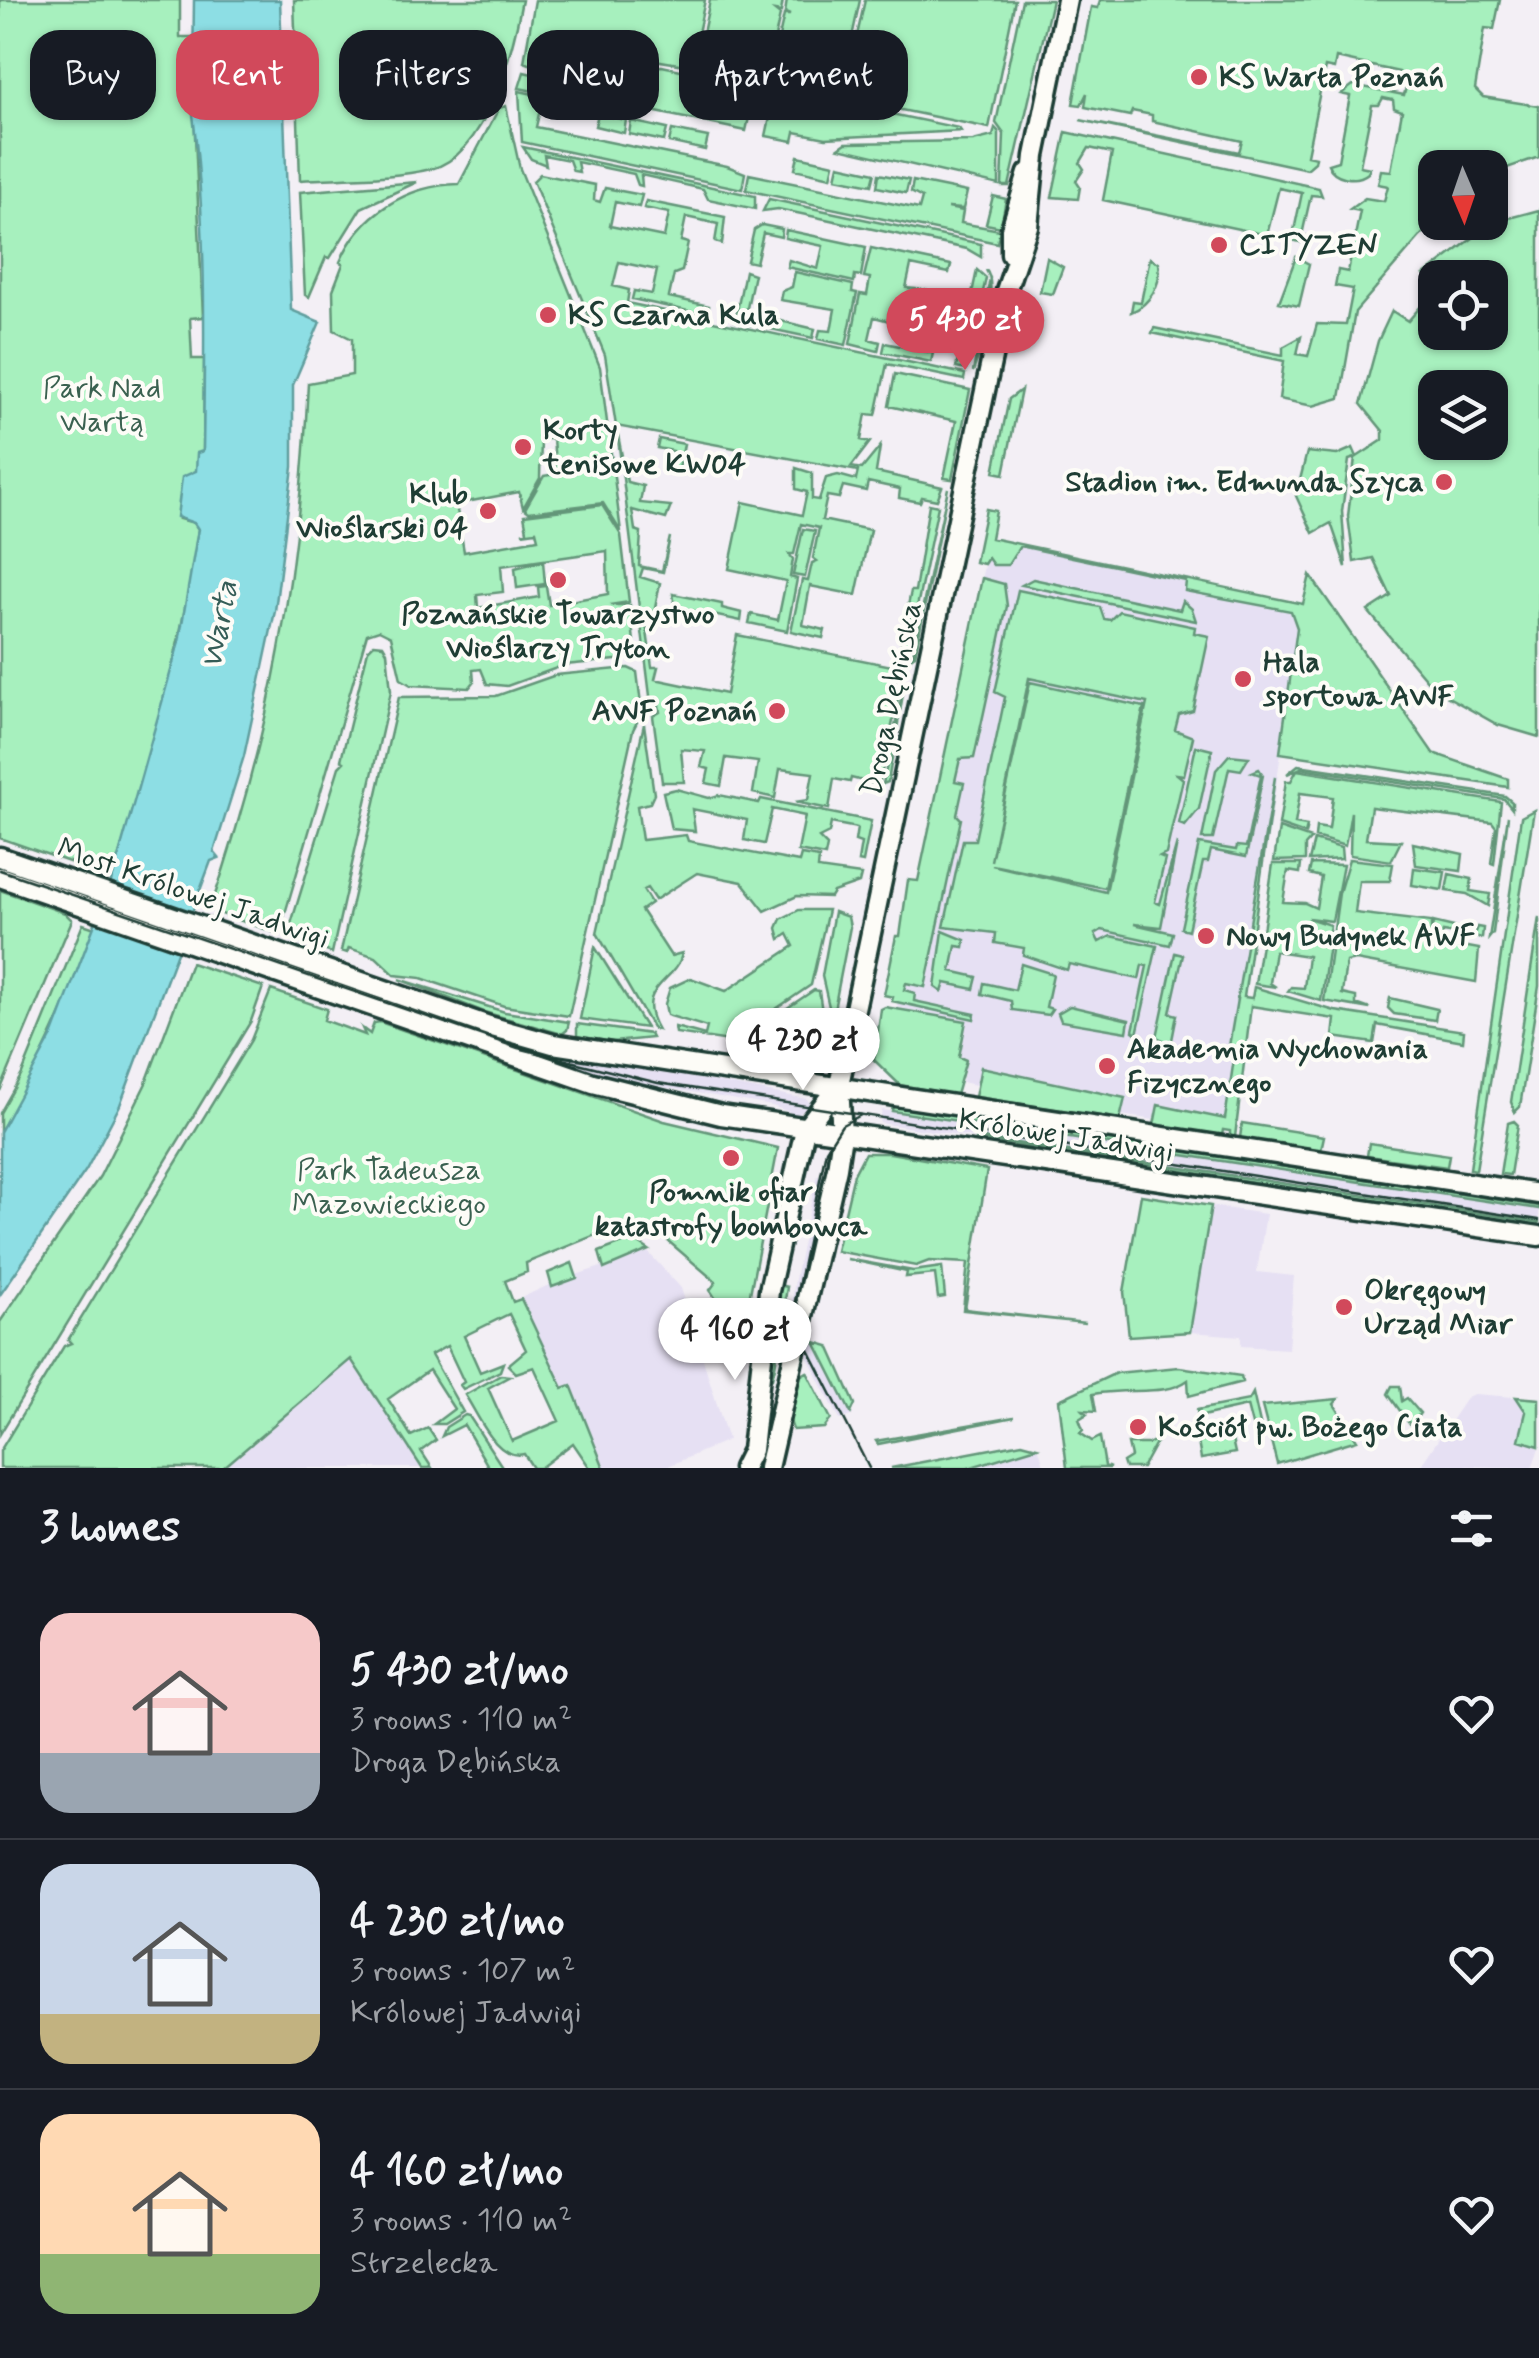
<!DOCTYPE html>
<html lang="en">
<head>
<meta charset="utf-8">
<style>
  body { margin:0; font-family:Mynerve,sans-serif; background:#20242c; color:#f1f3f6; height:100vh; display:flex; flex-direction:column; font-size:38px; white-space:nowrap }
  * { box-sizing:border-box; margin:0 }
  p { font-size:32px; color:#9ea1a6 }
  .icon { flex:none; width:55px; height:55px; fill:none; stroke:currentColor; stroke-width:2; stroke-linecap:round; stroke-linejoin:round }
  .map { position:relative; height:1468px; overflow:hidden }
  .panel { display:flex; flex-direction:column; background:#171b24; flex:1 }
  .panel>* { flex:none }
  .guide { position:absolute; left:30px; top:30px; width:1000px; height:90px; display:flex; gap:20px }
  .needle { width:65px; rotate:178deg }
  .tools { position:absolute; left:1418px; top:150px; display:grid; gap:20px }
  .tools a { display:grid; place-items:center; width:90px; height:90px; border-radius:20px; background:#171b24; box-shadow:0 2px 8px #0004; font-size:50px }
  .price { position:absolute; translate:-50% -85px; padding:0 22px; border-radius:35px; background:#fff; color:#222; font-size:32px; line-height:65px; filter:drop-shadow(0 2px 5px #0008) }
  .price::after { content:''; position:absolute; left:50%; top:60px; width:30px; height:22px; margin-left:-15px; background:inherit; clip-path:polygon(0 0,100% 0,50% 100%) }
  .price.active { background:#d1495b; color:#fff }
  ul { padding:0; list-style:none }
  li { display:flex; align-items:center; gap:30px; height:250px; padding:0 40px }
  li+li { border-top:2px solid #363941 }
  li span { display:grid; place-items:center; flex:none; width:280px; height:200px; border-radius:30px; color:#555 }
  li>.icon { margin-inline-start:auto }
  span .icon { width:120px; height:120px; fill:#fffc; stroke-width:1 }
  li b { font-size:42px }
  h2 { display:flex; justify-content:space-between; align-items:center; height:120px; padding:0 40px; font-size:42px }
  .tag { padding:0 35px; border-radius:30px; background:#171b24; box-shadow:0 2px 8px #0004; font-size:35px; line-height:90px }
  .tag.active { background:#d1495b; color:#fff }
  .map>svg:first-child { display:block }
</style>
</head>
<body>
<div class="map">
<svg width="1539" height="1468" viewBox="0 0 1539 1468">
  <rect width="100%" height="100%" fill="#f3eff5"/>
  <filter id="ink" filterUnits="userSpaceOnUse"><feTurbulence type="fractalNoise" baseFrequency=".01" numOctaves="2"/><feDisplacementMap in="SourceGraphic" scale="20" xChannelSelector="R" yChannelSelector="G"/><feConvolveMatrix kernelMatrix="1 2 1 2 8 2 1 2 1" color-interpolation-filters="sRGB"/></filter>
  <g filter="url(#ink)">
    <path fill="#e6e0f3" d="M990,537L1304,604L1223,1130L1121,1115L962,1082L966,1060L959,1058L966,1022L897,1007L899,998L893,997Z
      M365,989L571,1055L807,1099L810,1104L798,1115L772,1106L651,1085L554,1061L363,997Z
      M882,1110L1539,1209V1222L880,1123Z
      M817,1175L828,1178L785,1352L795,1279Z
      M1211,1206L1266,1214L1257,1272L1294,1276L1288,1349L1241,1346V1336L1190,1332Z
      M648,1252L681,1288L728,1440L664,1468H601L521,1298L557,1281Z
      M809,1320L815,1342L853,1415L840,1420L804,1350Z
      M351,1359L422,1468H223Z
      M1474,1394L1539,1399V1448L1532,1468L1421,1465L1467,1397Z
      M1038,1446L1045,1468H968L1036,1447Z"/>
    <path fill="#a7f0be" stroke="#639679" stroke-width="2.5" fill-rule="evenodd" d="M0,0H180V37H193V70L188,72L194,113L203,317L190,318L192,359H204L203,451L179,519L194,523L198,529C182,649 149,763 112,877L0,838Z
      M294,0H522C513,50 487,155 431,169C390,179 342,177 300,180Z
      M535,0H705L691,66L594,50L587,80L554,73L557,60L552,54L545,59L554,65L552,72L524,62Z
      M710,0H783L781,12L775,11L780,15L765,82L696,67Z
      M787,0H860L839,97L769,82L784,15H790L785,13Z
      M865,0H1015L989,128L843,98Z
      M1022,0H1052L1009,186H1002L1004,134L996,123Z
      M1100,0H1500L1494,29L1485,28L1475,89L1483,97L1539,106V157L1501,170L1490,179V168H1435V214L1430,225L1355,312L1340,398L1313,406L1279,399L1284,361L1152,333L1154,328L1283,355V347L1301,337L1297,354L1308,356L1317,324L1346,325L1353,289L1335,286L1338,270L1348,272L1360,211L1350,209L1365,198L1384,201L1388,186L1378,184L1381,170L1391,171L1402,111L1394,108L1393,100L1383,98L1379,105H1372L1360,166L1370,168L1368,173C1356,183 1333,178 1328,164L1338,161L1350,96L1341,94L1353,85L1404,95L1407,83L1398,81L1399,72L1336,58L1334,69L1325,67L1307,155L1316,157L1315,162L1307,169L1080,120L1239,152L1242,141L1152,121V115L1132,111L1130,116L1085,107L1087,93L1081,105L1073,104L1091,7L1098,8Z
      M596,55L607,57L605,68L638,75L640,67L662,66L756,86L746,131L619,104L603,86L590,81Z
      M524,72L586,87L585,91L546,82L543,93L519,88Z
      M776,90L959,128L961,131L826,138L795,132L793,141L766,136Z
      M519,91L543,96L536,127L727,166L745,173L742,189L522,142Z
      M506,106L520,169L600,367L621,532L603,503L529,512L525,509L544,476L556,474L553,439H541L540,478L523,508L519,492L456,504L464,552L538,539L536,531L522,533L527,531L524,515L602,505L621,535L629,602L610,605H630L635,651L626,659L565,665L507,686L487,684L481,669L473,670L474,682L469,688L411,685L401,679L391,636L379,630L367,634L279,934L210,910C272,730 299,573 308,383L352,375V339L334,330L333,290L343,264L340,262C360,214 407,185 459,184L499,108ZM607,551L608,594L549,605L546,586L538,587L539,597L478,608L477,595L503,592L501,566Z
      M598,114L626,120L624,133L595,126Z
      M631,121L667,129L664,141L629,134Z
      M995,128L999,132V185L839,148L846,143L973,141L993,136Z
      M672,130L708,137L705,150L669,142Z
      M1066,132L1319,188L1322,196L1311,195L1302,235L1313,237L1309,244L1292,240L1302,193L1279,188L1267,235L1103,200L1112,153L1089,148L1080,163L1084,169L1076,181L1080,187L1078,199L1052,197Z
      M523,147L755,196V209L708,199L703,189L641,175L642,186L638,185L634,174L577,162L579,172L573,171L569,160L544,155L546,165L531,159Z
      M798,156L834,164L831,177L795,169Z
      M839,165L875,173L872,185L836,178Z
      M540,174L595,185L594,200L600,202L605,188L642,195L639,207L615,202L610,226L664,237L669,213L644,208L646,201L725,217L722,244L715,242L718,224L686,217L681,241L688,243L682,271L674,274L669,297L709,306L707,315L632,299L634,291L652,294L657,270L619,262L613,286L629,290L627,303L965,374L964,380L887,364L876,415L866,414L861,440L870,442L851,467L862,469L880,447L876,472L942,487L937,500L922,497L920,502L899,498L900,489L868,482L866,491L843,486L839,498L827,496L822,520L870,530L856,595L810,586L803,625L825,630L823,638L791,631L802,580L808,581L812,563L817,561L813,558L819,528L801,524L794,554H789L793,559L790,577L797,579L787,631L749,623L751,614L778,620L786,581L729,569L743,502L802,515L807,492L796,489V468L812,473V499L819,500L826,478L838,475L856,480L858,471L616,426L605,355L533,181Z
      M749,174L919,209L922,198L911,192L913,181L967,192L963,209L948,208L963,211L961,223L1000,230L997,243L746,190Z
      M879,174L909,180L906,193L877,187Z
      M417,182L361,208L330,258L326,257L309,297L305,295L300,192Z
      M993,196L1006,199L1001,227L986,224Z
      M769,199L981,244V257L967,249L778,209L763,211Z
      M1539,210V737L1498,725L1434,689L1368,611L1391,596L1373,558L1354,562L1348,516L1355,458L1349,460L1342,511L1346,567L1331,523L1313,533L1296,496L1307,452L1337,455L1353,448L1357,457L1383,440V431L1361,404L1378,341L1392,311L1408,321L1435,290V332H1490V278H1435V286L1424,275L1494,222ZM1435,388H1490V442H1435Z
      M762,225L782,229L781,237L763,233L756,263L747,261L754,230Z
      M786,230L866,247L861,276L855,275L854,282L787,267L789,260L818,269L823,246L785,238Z
      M871,248L951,265L949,273L911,265L906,288L937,291L926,321L930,323L928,331L874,317L869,339L880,342L878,351L850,344L860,294L867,295L870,278L864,277Z
      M1296,257L1309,264L1299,306L1279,302Z
      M1047,258L1063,267L1053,294L1040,292Z
      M1150,258L1159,263C1162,283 1150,305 1131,312L1133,301L1141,302Z
      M977,270L986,278L966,370L956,368Z
      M986,270C999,284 980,353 973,372L990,278Z
      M745,271L754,274L746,313L763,318L761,327L735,321Z
      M795,272L853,285L852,292L857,293L846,345L818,339L820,330L831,331L835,309L780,300L782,291L792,287Z
      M768,318L815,329L813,338L766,328Z
      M885,343L933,353L931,362L883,352Z
      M895,374L970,390L952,479L944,478L956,421L889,406Z
      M1021,390L1004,474L994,472L1009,399Z
      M617,430L627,482L643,486L640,503L671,506L666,519L632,510L635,530L641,532L639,566L662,571L670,537L663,572L643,568L640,577L660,583L653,618L645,617L652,667H658L655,679L726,694L737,635L902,668L903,672H897L895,684L900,689L879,785L851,778L850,782L834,779L829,809L795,802L808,800L813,773L780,769L775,798L753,793L758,762L726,758L721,786L706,783L709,769L701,767L705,751L681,749L684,782H662L653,716L660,712L659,705L651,704Z
      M659,439L684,444L679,469L670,467L673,451L657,448Z
      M948,488L915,655L912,657Z
      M929,504L938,506L909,645L899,649L910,617L906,616L911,591H915Z
      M986,509L996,511L991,538L1303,604L1310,575L1433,753L1508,779V787L1280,753L1297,628L1291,611L1185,591L1186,581L1020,546L1008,565H993L988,558L984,564L975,562Z
      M803,529L815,531L805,577L793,575Z
      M543,561L545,584L517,588L515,568Z
      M982,578L1004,584L1007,606L974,758L960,759L955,781L964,783L957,815L961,819L925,987L906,983L904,990L915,993L914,1001L975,1014L974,1019L892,1001L893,997L884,995L896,936H900L908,880L918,881Z
      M1033,579L1180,610L1183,601L1192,609L1196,621L1022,585Z
      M1018,590L1100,607L1104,619L1110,620L1119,611L1195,627L1194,633L1209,636L1193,711L1179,715L1175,730L1193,737L1184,775L1177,774L1183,779L1166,854L1160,857L1165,859L1155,902L1160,904L1177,843L1161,927L1134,924L1173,933L1170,945L1102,930L1095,934L1099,942L1111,936L1157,946L1137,1034L1133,1031L1147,966L1142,965L1139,979L1069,964L1067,970L1023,955L1024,948L995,943L996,933L944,927L963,840H975L1005,697L995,692ZM1029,678L1147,703L1106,892L992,865L1105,888L1144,707L1030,682L991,861Z
      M673,594L722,604V608L742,613L741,621L675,607Z
      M374,644L383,645L387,652L391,691L332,953L287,937L339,767L344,762L341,760L368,650Z
      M628,668L637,672L642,712L633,730L569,1016L504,1006L421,978L395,975L376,957L349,948L347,953L341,951L399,697L496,696L556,675Z
      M904,688L888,782L883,784L903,689Z
      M644,724L654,794L650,803L637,806L642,840L686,835L688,841L799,862L801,855L819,858L818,869L861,875L859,883L833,892L830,897L797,896L765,911L742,882L697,873L655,900L647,888L643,890L651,903L641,910L671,956L682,953C678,982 632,986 658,1030L653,1029L597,933Z
      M1196,746L1212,750L1199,809L1185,826L1179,824Z
      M1229,755L1249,757L1241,770L1229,768L1213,839H1202L1216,770Z
      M1298,765L1505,796L1512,802V809L1504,799L1301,768L1287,774Z
      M1259,769L1263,775L1246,857L1211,850L1208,862H1203L1188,930L1181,928L1199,844L1236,850L1237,846L1246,847L1261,775L1252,772Z
      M1297,770L1501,802L1494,864L1491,863L1496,827L1492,822L1371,807L1366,839L1401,841L1391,861L1350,855L1351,812L1345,846L1315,837L1316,827L1329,829L1333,797L1300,793L1295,824L1307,826L1305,834L1279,825L1286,781H1291Z
      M1275,777L1244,997L1252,998L1254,987L1335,1011L1464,1031L1463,1041L1377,1025L1374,1043L1333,1037L1335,1019L1251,1006L1235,1137H1230V1131L1223,1130L1222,1135L1154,1125L1158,1105L1225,1119L1234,1059L1228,1052Z
      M676,789L709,798L719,795L759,803L761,799L871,821L863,862L858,861L861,843L855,841L857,828L831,823L829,833L819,838L827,846L825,856L798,851L805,816L772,809L764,844L744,840L747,820L692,809L695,831L671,829L663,792Z
      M1534,810L1476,1170L1470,1169L1521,817Z
      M1508,816L1493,933L1489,938Z
      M1279,828L1311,839L1305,846V860L1274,861Z
      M1314,840L1341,848L1342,859L1309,861Z
      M1413,843L1463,854L1461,871L1416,865Z
      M1349,859L1393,864L1390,881H1359L1355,913L1431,922V936L1433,922L1475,932L1477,927L1483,928L1482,938L1443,932L1441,942L1479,949L1476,982L1356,960L1346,962L1342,994L1356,997V1004L1370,1009L1324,1001L1339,893Z
      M1273,864H1301L1300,873L1288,871L1283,902L1305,903L1316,908L1321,877L1309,874L1311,864L1343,865L1332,921L1308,918L1330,925L1328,938H1306H1320L1329,944L1321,1001L1288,991L1291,987L1304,988L1308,956L1275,951L1270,983L1276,987L1255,984Z
      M1414,868L1445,872L1442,890L1412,885Z
      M1449,874L1472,879L1470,891L1490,894L1488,906L1467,894L1446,891Z
      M0,890L65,913L72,920L0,1091Z
      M799,910H828L811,985L729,1041L676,1033L675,1027L705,1035L707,1027L667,1015L665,1004L670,988L691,978L726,991L794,946L788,934L780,939L777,928L781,919Z
      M834,912L848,917L850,927L832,1020L822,976Z
      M1539,917V986L1520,1107L1515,1112L1511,1102Z
      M83,924L95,928C69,999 40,1067 0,1132V1113L22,1074Z
      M943,931L965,940L964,947L956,946L951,971L977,977L974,989L945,983L942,992L935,987Z
      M595,947L646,1028L580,1019Z
      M1175,953L1183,955L1170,1013L1177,1015L1172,1040L1167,1042L1157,1037Z
      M191,963L263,987L251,1021L0,1434V1322L100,1176L146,1083Z
      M1021,964L1053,974L1046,1007L1052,1009L1048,1015L1012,1010L1011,1001L982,994L984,983L1015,990Z
      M399,979L505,1012L569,1022L567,1030L562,1034L484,1012Z
      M271,990L327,1009L324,1020L365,1035L362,1028L370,1034L374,1023L380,1022L664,1121L778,1148L745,1320L730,1321L710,1290L716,1282L653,1228L647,1235L640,1226L624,1233L620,1225L526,1263L527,1272L505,1281L513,1302L521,1299L563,1388L571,1385L604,1468H590L573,1443L540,1468H533L524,1454C496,1461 479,1416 465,1395L501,1375L510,1376L488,1388L512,1441L559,1421L534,1367L516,1373L508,1365L526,1350L509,1314L464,1336L480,1372L503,1363L500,1371L463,1389L460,1385L464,1382L447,1346L431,1355L463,1412L444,1424H434L454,1409L429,1370L388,1399L411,1436L428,1428L436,1440L421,1451L432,1468H422L351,1359L223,1468H0V1451L64,1346L71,1343L68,1340L251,1040Z
      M814,990L819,991L824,1026L820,1044H790L788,1053L738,1041Z
      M1390,998L1437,1009L1435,1020L1394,1014L1388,1008Z
      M1070,1006L1129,1020L1127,1032L1061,1021L1058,1013Z
      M885,1007L966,1021L959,1057L966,1060L956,1095L900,1085L874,1060L881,1009Z
      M577,1024L650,1034L652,1038L613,1042L577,1036Z
      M981,1067L1125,1098L1120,1119L975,1097Z
      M893,1106L1539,1206V1209L892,1111Z
      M1514,1121L1518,1125L1510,1175L1500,1174L1508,1123Z
      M1242,1123L1324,1136L1321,1150L1240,1138Z
      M976,1137L1539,1222V1226L976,1139Z
      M1369,1143L1449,1155L1447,1167L1367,1156Z
      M865,1153H890L987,1170L965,1309L1085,1323L963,1310L968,1263L929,1261L916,1266L836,1251L854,1174Z
      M1141,1195L1211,1206L1190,1332L1129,1336L1124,1292Z
      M633,1239L649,1250L604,1269L599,1252Z
      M847,1259L913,1271L942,1267L945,1297L938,1298L935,1274L906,1277L907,1272Z
      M572,1263L577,1278L552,1287L548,1273Z
      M779,1285L787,1287L775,1367L772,1378H767Z
      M815,1342L829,1346L855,1404L851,1413Z
      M1179,1367L1241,1376L1242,1382L1189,1396L1188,1380C1165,1397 1132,1387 1093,1394L1096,1411L1083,1410L1087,1414L1079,1419L1083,1430L1080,1433L1092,1441L1100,1437L1105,1466L1110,1468H1067L1059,1400L1116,1373Z
      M807,1372L831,1419L824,1428L793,1430L790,1421L800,1376Z
      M1392,1386H1400L1402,1401L1407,1398L1420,1413L1411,1426L1388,1394Z
      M1253,1393L1260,1424L1252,1425L1247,1406L1198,1417L1197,1410L1249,1400Z
      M1516,1397L1539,1399V1446L1519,1440L1526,1412Z
      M1338,1399L1334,1404L1357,1440L1277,1464L1262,1406Z
      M465,1415L469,1416L503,1468H489L464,1425L442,1436L446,1427Z
      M1014,1417L878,1444L876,1441Z
      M1231,1435L1235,1453L1201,1459L1198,1442Z
      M1158,1439L1142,1468H1125L1123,1462L1131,1457L1128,1444H1148Z
      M1022,1443L1037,1447L968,1468H891Z"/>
    <path fill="#8ddee4" stroke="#619e9e" stroke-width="2.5" d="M194,0H280L291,310L320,322L293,385V467L275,611L244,756L214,852L219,858L211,861L120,1105L86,1170L0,1295V1132L53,1034L113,876L179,642L198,529L194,523L177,517L182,477L196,471L197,453L203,451C205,326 207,195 187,72L193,70Z"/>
    <path fill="#f3eff5" d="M106,881L198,913L184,953L92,922Z"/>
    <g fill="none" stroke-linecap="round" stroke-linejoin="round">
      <defs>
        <path id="minor" d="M1011,254V229L1028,173
          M0,857L489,1026L553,1044L1539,1194
          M0,877L593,1083L721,1115L1539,1236
          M743,1468L752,1450L769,1291L805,1129L839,1085L1006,291L1028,226L1035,156L1067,0
          M768,1468L837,1168L842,1135L839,1085"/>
      </defs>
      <use href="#minor" stroke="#1f3d34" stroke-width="25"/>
      <use href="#minor" stroke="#fdfcf7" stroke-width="18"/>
      <path stroke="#1f3d34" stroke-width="2.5" d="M0,870L518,1048L658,1083L1539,1220
        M861,1115L842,1125L826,1150L796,1297L806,1344L869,1468"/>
    </g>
  </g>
  <g fill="#d1495b" stroke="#fdfcf7" stroke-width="4">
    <circle cx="1199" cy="77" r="10"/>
    <circle cx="1219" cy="245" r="10"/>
    <circle cx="548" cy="315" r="10"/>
    <circle cx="523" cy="447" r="10"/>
    <circle cx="1444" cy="482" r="10"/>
    <circle cx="488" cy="511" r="10"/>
    <circle cx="558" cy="580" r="10"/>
    <circle cx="1243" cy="679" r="10"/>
    <circle cx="777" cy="711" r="10"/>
    <circle cx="1206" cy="936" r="10"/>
    <circle cx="1107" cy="1066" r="10"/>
    <circle cx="731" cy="1158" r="10"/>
    <circle cx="1344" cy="1307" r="10"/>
    <circle cx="1138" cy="1427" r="10"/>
  </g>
  <g text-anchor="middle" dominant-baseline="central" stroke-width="8" stroke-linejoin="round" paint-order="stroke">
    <g font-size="30" font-weight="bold" fill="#1f3d34" stroke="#fdfcf7" text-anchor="start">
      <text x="1219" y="77">KS Warta Poznań</text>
      <text x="1239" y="245">CITYZEN</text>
      <text x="568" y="315">KS Czarna Kula</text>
      <text x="543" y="430">Korty<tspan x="543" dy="34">tenisowe KW04</tspan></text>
      <text x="1424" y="482" text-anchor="end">Stadion im. Edmunda Szyca</text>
      <text x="468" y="494" text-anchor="end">Klub<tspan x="468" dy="34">Wioślarski 04</tspan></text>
      <text x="558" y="614" text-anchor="middle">Poznańskie Towarzystwo<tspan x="558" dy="34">Wioślarzy Tryton</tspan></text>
      <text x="1263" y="662">Hala<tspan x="1263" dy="34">sportowa AWF</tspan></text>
      <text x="757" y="711" text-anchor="end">AWF Poznań</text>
      <text x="1226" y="936">Nowy Budynek AWF</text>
      <text x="1127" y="1049">Akademia Wychowania<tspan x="1127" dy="34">Fizycznego</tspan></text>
      <text x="731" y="1192" text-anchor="middle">Pomnik ofiar<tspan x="731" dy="34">katastrofy bombowca</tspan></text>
      <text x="1364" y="1290">Okręgowy<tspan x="1364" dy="34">Urząd Miar</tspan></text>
      <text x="1158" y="1427">Kościół pw. Bożego Ciała</text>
    </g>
    <g font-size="30" fill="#3a6150" stroke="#fdfcf7">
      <text x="102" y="388">Park Nad<tspan x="102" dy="34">Wartą</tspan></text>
      <text x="389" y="1170">Park Tadeusza<tspan x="389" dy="34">Mazowieckiego</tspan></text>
    </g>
    <g font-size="30" fill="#1f3d34" stroke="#fdfcf7">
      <text transform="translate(892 699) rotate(-78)">Droga Dębińska</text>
      <text transform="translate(193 894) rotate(19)">Most Królowej Jadwigi</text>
      <text transform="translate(1066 1136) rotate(9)">Królowej Jadwigi</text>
    </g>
    <g font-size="32" font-style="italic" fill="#355d57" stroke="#fdfcf7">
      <text transform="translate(220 625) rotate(-79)">Warta</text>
    </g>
  </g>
</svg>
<div class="tools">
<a><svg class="needle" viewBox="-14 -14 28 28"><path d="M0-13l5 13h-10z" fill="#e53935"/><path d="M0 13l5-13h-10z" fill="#9ea1a6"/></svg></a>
<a><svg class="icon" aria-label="locate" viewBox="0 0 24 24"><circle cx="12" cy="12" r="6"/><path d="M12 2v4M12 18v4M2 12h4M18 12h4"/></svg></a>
<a><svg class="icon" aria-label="layers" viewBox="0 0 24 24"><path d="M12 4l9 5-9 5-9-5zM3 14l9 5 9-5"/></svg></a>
</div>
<b class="price active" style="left:965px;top:373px">5 430 zł</b>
<b class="price" style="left:803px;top:1093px">4 230 zł</b>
<b class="price" style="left:735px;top:1383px">4 160 zł</b>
<div class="guide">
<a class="tag">Buy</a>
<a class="tag active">Rent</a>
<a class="tag">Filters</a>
<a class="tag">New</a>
<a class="tag">Apartment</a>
</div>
</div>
<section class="panel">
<h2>3 homes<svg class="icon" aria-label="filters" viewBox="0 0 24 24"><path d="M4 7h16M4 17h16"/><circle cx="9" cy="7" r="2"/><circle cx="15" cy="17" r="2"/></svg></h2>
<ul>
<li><span style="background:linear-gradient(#f6c9c9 70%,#9aa5b1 0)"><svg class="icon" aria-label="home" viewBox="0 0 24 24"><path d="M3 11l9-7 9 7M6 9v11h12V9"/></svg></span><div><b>5 430 zł/mo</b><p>3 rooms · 110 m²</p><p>Droga Dębińska</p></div><svg class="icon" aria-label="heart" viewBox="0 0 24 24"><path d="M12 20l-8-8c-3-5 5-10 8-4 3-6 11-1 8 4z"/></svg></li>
<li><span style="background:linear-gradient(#c9d6e8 75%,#c2b280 0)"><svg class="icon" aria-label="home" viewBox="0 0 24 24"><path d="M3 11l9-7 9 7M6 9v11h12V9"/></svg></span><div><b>4 230 zł/mo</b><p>3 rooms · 107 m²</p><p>Królowej Jadwigi</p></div><svg class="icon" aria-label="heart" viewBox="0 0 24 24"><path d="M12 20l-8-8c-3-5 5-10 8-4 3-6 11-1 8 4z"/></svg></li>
<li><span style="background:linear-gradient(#ffd9b3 70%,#8fb573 0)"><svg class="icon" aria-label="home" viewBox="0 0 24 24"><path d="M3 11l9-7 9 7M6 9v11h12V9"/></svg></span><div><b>4 160 zł/mo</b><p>3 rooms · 110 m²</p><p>Strzelecka</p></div><svg class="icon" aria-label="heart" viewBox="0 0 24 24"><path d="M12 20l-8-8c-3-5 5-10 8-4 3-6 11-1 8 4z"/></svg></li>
</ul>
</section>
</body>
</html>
